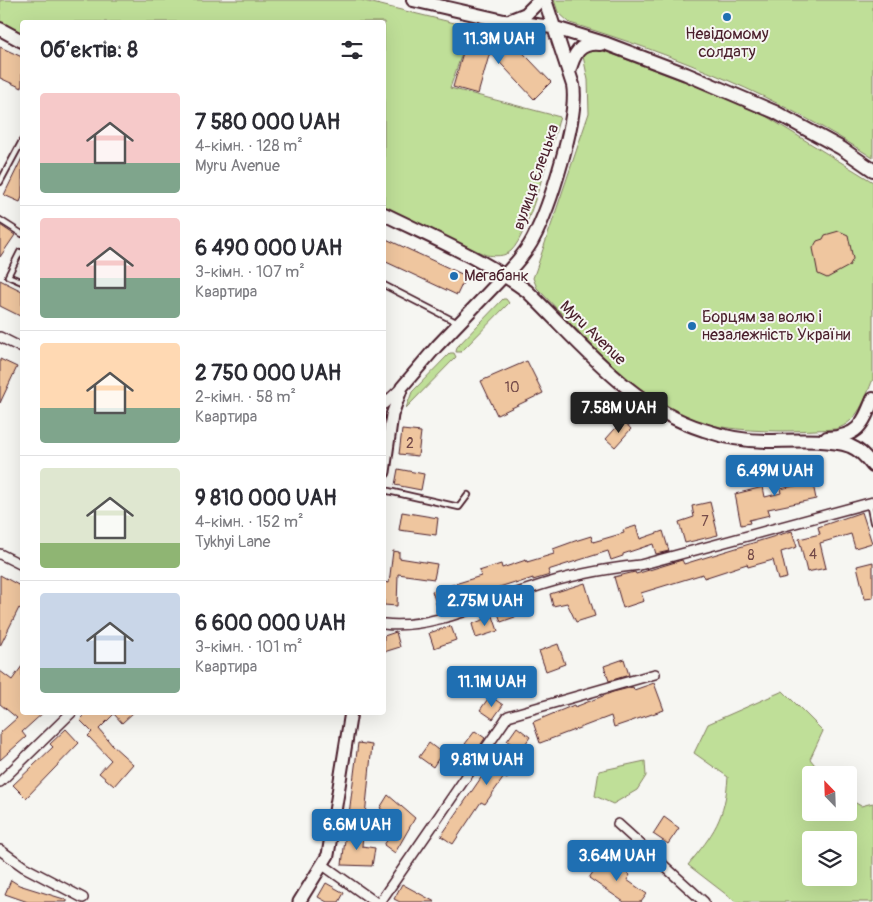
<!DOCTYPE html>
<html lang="uk">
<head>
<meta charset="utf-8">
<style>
  body { margin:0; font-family:Pangolin,sans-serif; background:#f2f2f3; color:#2b2b33; height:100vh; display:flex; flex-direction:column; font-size:19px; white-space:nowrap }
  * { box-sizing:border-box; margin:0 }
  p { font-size:16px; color:#7c7c81 }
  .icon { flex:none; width:28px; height:28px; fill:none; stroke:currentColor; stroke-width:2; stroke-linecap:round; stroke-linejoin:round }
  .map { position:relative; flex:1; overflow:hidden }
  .sheet { position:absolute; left:20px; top:20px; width:366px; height:695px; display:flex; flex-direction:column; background:#fff; border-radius:5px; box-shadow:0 5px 20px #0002 }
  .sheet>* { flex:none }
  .needle { width:32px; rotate:337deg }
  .buttons { position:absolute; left:802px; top:766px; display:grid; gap:10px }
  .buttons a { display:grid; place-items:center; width:55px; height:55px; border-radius:5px; background:#fff; box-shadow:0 5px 20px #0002; font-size:25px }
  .price { position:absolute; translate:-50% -42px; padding:0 11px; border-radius:5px; background:#1f6fb2; color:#fff; font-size:16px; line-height:32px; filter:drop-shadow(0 1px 2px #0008) }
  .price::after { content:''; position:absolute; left:50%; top:30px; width:15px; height:11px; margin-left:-8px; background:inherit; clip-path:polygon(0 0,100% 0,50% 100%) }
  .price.current { background:#222; color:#fff }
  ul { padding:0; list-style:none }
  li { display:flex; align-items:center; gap:15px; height:125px; padding:0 20px }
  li+li { border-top:1px solid #e1e1e2 }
  li span { display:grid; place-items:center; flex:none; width:140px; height:100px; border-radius:5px; color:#555 }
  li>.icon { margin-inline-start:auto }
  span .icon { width:60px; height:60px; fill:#fffc; stroke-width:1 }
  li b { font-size:21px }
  h2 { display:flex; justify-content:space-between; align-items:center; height:60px; padding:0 20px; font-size:21px }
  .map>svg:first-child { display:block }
</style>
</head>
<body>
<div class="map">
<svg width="873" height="902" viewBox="0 0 873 902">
  <rect width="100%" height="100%" fill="#f6f6f2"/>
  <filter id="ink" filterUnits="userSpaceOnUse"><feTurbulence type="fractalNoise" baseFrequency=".02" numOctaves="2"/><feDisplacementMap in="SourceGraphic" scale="10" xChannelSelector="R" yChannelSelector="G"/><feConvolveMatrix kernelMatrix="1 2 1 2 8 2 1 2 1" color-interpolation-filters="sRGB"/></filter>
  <g filter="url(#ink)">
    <path fill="#bfdf98" stroke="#847f62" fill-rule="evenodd" d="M0,0H360L471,27L450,88L560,117C551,144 529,235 511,251C504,257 495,256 486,255L384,208V22H22V36L0,24Z
      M554,0H873V158C780,97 676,55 570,23L558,12Z
      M596,48L710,91L764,115L873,182V379C865,399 858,422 836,429C798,431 760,433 722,427C644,413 589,341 537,288L533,278L536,270L589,113L588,80L583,56L586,51Z
      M503,299H506L509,303L461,352H456L457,347Z
      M450,353H454L456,357L406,408L412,392Z
      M783,691L823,731L810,759L823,775H811V812H849V799L861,806L873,803V902H736L688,865C714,833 725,819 728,777L694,753L708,724ZM811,840H849V878H811Z
      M645,761L646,776L637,790L613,804L595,796L599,771Z"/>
    <path fill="#efc69f" stroke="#4a1f2b" d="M482,28L507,36L551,82L534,99L490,52L478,94L453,87L464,49L476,52Z
      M0,47L22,57V88L0,78Z
      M22,158V197L20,202L4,195Z
      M0,225L15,235L0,257Z
      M839,231L848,235L853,259L849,266L827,278L818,274L813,248L817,241L823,239L825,235Z
      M384,238L466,276L457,295L384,261Z
      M0,280L22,291V317L0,306Z
      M0,359L17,367L0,403Z
      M527,361L543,393L497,415L481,381Z
      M623,420L631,429L615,447L606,439Z
      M402,430L421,432L418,456L399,454Z
      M816,465L818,478L812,479L816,499L768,509L770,515L749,520L750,523L741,525L735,494L763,487L765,497L781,493L780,489L804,484L801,467Z
      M398,469L424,474L421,490L395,485Z
      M710,502L718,535L685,543L679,522L694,517L692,506Z
      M402,512L438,518L436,535L399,530Z
      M862,512L872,543L855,548L851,534L820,543L826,568L807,572L799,539L820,534L818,527Z
      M636,526L640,539L663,531L669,551L656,554L653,544L623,554V556L611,560L608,551L548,570L550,575L533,580V578L515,584V582L437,607L432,591L481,576L479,571L501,564L502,568L526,560L527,562L554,554L553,549L575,541L591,536L593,542L624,533L623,530Z
      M792,531L797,547L781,552L787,578L778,580L773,560L748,567L747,564L704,578L703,574L641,593L644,601L623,608L614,577L635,572L636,574L682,560L684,564Z
      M393,551L399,552V558L437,564L434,579L398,574L397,606L384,605V582L389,583Z
      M873,562V598L865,599L857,566Z
      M0,575L22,587V610L19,608L0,646Z
      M585,583L595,616L576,622L567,603L553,606L550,594Z
      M518,600L523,614L501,622L496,607Z
      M493,616L498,631L476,638L472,624Z
      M451,626L456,640L434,648L429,633Z
      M396,632L400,647L384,652V636Z
      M558,644L565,664L546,671L539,651Z
      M624,659L629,675L609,681L604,666Z
      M22,666V712H44L22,732L26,737L0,760V733L17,718L0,704V671L12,680Z
      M654,683L664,710L614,727L611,716L540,743L533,722L574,705L575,707L613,692L633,687L634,690Z
      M490,696L503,705L493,719L480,710Z
      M88,712H134L122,723L114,714L99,729L112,745L133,764L114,786L99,773L111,760L88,736L92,732L80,720Z
      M517,727L530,737L513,762L517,765L507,779L504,777L485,804L481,802L453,844L441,836L485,772L490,775L512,744L507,741Z
      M66,729L79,743L26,798L13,785L53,747L50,744Z
      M475,731L485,738L476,752L465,744Z
      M358,743L372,745L365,816L349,814Z
      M429,743L442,753L433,767L419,757Z
      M388,795L415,818L395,853L384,845L399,823L380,808Z
      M664,817L679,828L668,844L653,834Z
      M346,831L363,833L362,846L375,848L372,866L342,865Z
      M604,856L630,875L627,880L647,894L641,902H624L589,878Z
      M11,880L19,885L67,900V902H28L5,894Z
      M326,883L344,893L339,902H327L318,897Z
      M402,884L435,902H400L394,899Z"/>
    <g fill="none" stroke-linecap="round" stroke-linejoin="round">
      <defs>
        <path id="service" d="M0,182L22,141
          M0,220L22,234
          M22,253L20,252L8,276L22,282
          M384,285L458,323
          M384,490L459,507L468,495
          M869,503L873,522"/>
        <path id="minor" d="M0,337L22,348
          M384,404L402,387
          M0,554L22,565
          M384,624C430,630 487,602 532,588C567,576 603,569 640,565L873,502
          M0,782L72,712
          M618,824L704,902
          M0,850L24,867L83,898
          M323,865L375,902
          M380,902L508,716L655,674"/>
        <path id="secondary" d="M384,472L392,415L402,387L437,346L505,275
          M299,902L328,855L351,712"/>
        <path id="primary" d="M413,0L504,21L552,27L607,44L686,74L775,112L841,148L873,170
          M511,20L526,14L540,0
          M0,29L22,41
          M569,72C574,54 579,42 600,44
          M384,214C433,238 483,259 527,291C581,343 630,407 704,430C724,437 745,441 767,441C791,441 827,438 850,446C860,450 867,458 873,466
          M505,275C515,264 526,253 533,239C549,209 579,117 573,85L545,0
          M827,438C858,436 862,426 873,399"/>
      </defs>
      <use href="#service" stroke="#4a1f2b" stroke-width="8"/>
      <use href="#minor" stroke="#4a1f2b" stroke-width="12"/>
      <use href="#secondary" stroke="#4a1f2b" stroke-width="15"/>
      <use href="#primary" stroke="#4a1f2b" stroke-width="16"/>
      <use href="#service" stroke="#f6f6f2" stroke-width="4.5"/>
      <use href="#minor" stroke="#f6f6f2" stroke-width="9"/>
      <use href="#secondary" stroke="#f6f6f2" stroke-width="11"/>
      <use href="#primary" stroke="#f6f6f2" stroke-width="12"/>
    </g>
  </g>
  <g fill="#1f6fb2" stroke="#f6f6f2" stroke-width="2">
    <circle cx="727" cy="17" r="5"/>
    <circle cx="454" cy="276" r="5"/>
    <circle cx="692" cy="326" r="5"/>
  </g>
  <g text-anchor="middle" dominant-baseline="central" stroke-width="4" stroke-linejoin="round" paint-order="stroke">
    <g font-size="14" fill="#734948">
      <text x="512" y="387">10</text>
      <text x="410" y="443">2</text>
      <text x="705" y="521">7</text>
      <text x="813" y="554">4</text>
      <text x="751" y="555">8</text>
    </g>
    <g font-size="16" fill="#4a1f2b" stroke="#f6f6f2" text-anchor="start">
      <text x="727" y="34" text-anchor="middle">Невідомому<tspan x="727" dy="18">солдату</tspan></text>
      <text x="464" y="276">Мегабанк</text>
      <text x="702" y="317">Борцям за волю і<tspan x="702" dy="18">незалежність України</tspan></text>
    </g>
    <g font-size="16" fill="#4a1f2b" stroke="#f6f6f2">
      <text transform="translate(536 177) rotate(-71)">вулиця Єлецька</text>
      <text transform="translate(593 333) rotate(44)">Myru Avenue</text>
    </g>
  </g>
</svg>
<div class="buttons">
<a><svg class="needle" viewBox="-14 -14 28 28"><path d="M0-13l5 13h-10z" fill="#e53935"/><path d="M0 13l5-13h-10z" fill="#7c7c81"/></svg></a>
<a><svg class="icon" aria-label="layers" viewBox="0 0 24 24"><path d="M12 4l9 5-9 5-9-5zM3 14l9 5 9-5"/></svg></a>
</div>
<b class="price" style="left:499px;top:65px">11.3M UAH</b>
<b class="price current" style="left:619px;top:434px">7.58M UAH</b>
<b class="price" style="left:775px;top:497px">6.49M UAH</b>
<b class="price" style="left:485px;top:627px">2.75M UAH</b>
<b class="price" style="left:492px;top:708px">11.1M UAH</b>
<b class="price" style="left:487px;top:786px">9.81M UAH</b>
<b class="price" style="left:357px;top:851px">6.6M UAH</b>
<b class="price" style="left:617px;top:882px">3.64M UAH</b>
<section class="sheet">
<h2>Об’єктів: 8<svg class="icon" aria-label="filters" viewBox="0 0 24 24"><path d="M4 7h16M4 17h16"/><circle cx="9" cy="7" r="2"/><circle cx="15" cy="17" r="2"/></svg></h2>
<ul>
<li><span style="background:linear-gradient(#f6c9c9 70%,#7fa58c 0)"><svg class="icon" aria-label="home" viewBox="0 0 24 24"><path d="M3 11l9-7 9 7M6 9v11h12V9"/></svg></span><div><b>7 580 000 UAH</b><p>4-кімн. · 128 m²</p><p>Myru Avenue</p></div></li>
<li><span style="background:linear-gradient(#f6c9c9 60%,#7fa58c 0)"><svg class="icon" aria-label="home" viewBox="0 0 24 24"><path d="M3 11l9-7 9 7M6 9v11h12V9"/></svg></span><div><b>6 490 000 UAH</b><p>3-кімн. · 107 m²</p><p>Квартира</p></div></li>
<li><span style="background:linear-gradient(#ffd9b3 65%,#7fa58c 0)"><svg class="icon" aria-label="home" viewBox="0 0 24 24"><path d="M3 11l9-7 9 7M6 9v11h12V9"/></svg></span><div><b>2 750 000 UAH</b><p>2-кімн. · 58 m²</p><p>Квартира</p></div></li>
<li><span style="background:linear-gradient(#dfe7d0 75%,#8fb573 0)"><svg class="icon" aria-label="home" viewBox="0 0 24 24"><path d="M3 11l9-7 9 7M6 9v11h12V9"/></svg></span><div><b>9 810 000 UAH</b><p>4-кімн. · 152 m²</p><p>Tykhyi Lane</p></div></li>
<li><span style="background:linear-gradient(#c9d6e8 75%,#7fa58c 0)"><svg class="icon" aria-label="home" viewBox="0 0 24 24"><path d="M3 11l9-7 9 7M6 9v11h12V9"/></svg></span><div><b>6 600 000 UAH</b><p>3-кімн. · 101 m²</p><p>Квартира</p></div></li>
</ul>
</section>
</div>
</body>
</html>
